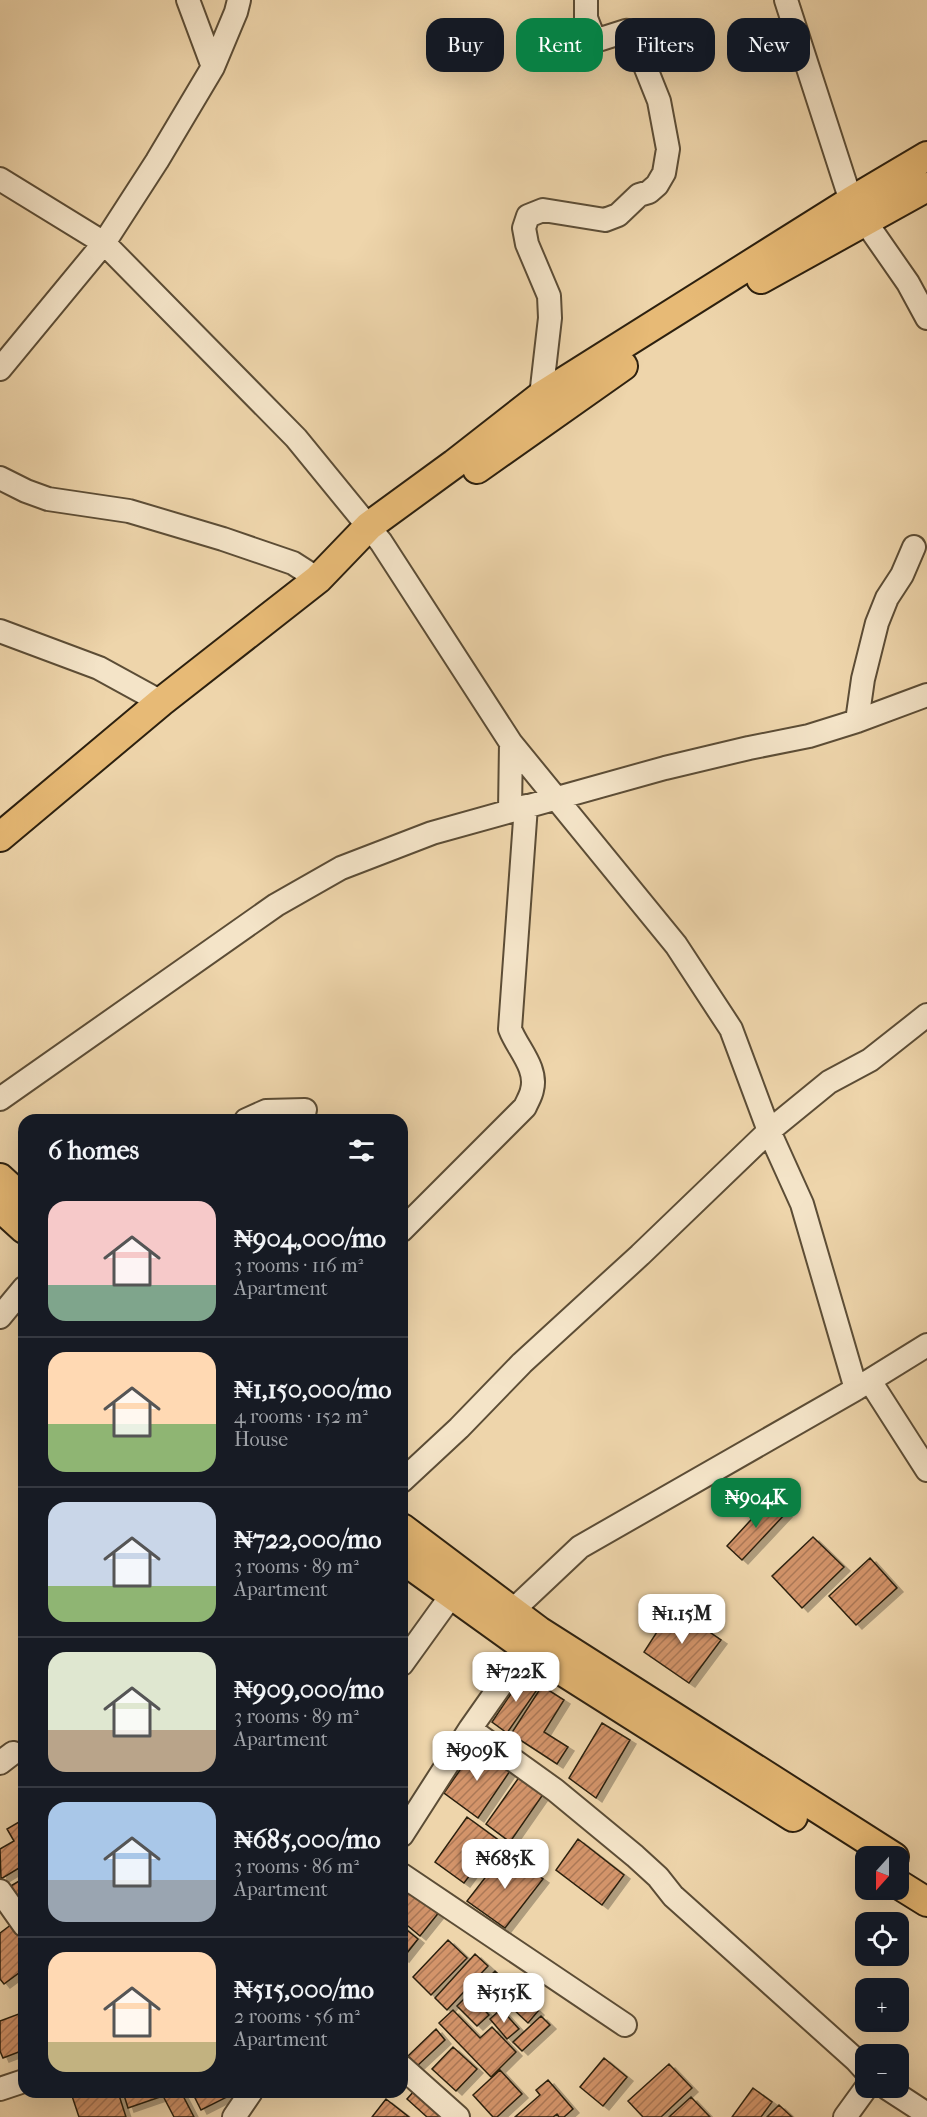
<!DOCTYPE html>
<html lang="en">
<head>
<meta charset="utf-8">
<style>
  body { margin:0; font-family:"IM FELL French Canon",serif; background:#20242c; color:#f1f3f6; height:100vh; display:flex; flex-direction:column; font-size:22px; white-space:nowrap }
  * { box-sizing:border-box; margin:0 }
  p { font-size:20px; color:#9ea1a6 }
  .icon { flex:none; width:33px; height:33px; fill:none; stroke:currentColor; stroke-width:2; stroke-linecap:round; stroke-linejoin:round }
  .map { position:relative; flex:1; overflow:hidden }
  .panel { position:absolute; left:18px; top:1114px; width:390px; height:984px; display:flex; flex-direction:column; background:#171b24; border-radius:18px; box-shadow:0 6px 24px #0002 }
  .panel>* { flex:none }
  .guide { position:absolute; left:426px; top:18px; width:411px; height:54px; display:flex; gap:12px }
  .needle { width:39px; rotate:201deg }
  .buttons { position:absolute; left:855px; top:1846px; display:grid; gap:12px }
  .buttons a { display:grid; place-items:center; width:54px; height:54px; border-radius:12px; background:#171b24; box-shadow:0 6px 24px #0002; font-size:30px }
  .price { position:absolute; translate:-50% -51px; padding:0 14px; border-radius:12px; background:#fff; color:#222; font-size:20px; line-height:39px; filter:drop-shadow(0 2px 3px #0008) }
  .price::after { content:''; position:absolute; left:50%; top:36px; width:18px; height:14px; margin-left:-9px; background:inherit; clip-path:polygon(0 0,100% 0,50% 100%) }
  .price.selected { background:#0b8043; color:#fff }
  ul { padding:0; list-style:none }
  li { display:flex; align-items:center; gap:18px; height:150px; padding:0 30px }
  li+li { border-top:2px solid #363941 }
  li span { display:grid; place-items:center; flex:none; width:168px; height:120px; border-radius:18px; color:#555 }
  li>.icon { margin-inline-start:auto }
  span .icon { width:72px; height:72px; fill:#fffc; stroke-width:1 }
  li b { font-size:26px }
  h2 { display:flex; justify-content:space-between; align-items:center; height:72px; padding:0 30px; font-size:26px }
  .pill { padding:0 21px; border-radius:18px; background:#171b24; box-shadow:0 6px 24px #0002; font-size:21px; line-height:54px }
  .pill.selected { background:#0b8043; color:#fff }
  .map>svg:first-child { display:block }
</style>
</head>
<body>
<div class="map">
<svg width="927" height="2117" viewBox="0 0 927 2117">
  <defs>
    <pattern id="building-hatch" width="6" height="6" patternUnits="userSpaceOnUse" patternTransform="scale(1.5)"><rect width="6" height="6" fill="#d3946b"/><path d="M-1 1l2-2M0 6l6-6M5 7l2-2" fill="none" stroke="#ab7856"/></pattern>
    <filter id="shadow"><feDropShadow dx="6" dy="4" stdDeviation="0" flood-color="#0004"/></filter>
  </defs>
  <rect width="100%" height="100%" fill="#eed5ab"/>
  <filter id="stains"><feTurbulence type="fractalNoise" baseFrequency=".00333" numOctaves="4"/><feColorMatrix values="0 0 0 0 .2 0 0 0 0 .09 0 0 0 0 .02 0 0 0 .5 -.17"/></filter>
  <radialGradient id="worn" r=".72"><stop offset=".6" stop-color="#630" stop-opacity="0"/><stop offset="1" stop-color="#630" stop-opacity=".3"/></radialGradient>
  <path fill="url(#building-hatch)" stroke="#2c200f" stroke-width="1.5" filter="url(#shadow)" d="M770,1499L786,1513L742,1560L727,1546Z
    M813,1537L844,1567L802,1608L772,1576Z
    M870,1558L897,1588L856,1625L829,1596Z
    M673,1607L721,1640L689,1683L644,1652Z
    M525,1673L541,1684L507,1733L492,1722Z
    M542,1686L564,1700L544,1732L568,1747L557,1764L511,1734Z
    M602,1723L630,1740L596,1798L569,1778Z
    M476,1747L510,1771L478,1818L444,1793Z
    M520,1776L544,1793L510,1842L486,1824Z
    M467,1817L497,1839L464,1883L435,1862Z
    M24,1819V1850L19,1853L24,1861V1865L1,1879L0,1849L14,1841L7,1829Z
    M578,1839L624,1875L602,1905L556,1870Z
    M505,1852L543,1879L505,1928L467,1901Z
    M24,1878V1896L17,1900L9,1887Z
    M402,1880L440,1911L420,1936L402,1921Z
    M12,1924L24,1940V1972L23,1970L4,1984L0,1979V1933Z
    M402,1926L418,1939L403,1958L402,1957Z
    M448,1940L467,1958L431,1995L413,1977Z
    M475,1954L488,1966L447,2010L435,1998Z
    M495,1971L538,2011L528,2023L484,1982Z
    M469,1994L489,2015L477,2026L457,2006Z
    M501,2009L519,2029L507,2039L490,2019Z
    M453,2010L480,2038L492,2027L516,2052L491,2077L439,2023Z
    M24,2012V2050L3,2058L0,2051V2021Z
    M541,2016L550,2025L522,2051L513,2042Z
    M436,2029L445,2040L417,2066L408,2056Z
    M453,2047L477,2069L456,2091L432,2069Z
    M604,2058L627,2077L603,2106L580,2087Z
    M669,2064L692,2088L661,2117H643L628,2101Z
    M500,2070L522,2094L497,2117H493L473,2095Z
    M548,2080L573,2109L564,2117H559L557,2114L553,2117H515L540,2095L536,2090Z
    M753,2088L772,2102L761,2117H732Z
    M414,2091L442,2117H427L407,2099Z
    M118,2092L126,2117H79L71,2093Z
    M123,2092H159L160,2097L128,2108Z
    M161,2092H181L194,2117H174Z
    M192,2092H225L227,2097L201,2110Z
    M691,2097L710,2117H669Z
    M386,2099L409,2117H372Z
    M779,2105L792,2117H767Z"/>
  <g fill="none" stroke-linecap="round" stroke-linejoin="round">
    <defs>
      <path id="minor" d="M188,0L213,67
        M786,0L851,201L908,283L927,318
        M0,179L104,243L296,438L381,542L511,743L676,945L731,1029L769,1131L802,1204L856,1389
        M0,369L104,243L157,161L213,67L236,12L239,0
        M541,396L550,318L549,296L527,244L524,228L528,216L543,210L605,220L618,215L639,195L649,192L657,185L664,173L668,149L659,101L635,41L626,31L601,39L593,36L586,18V0
        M0,478L26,491L48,499L129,511L223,539L293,563L318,579
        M0,631L99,668L161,702
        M857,721L863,679L877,623L887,598L902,575L914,547
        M510,811L511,743
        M0,1099L276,905L341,868L432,833L665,768L749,748L809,736L857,721L927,695
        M246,1120L266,1111L305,1110
        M402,1230L525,1107C527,1102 531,1096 532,1090C538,1068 517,1048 510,1029L526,806
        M0,1317L24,1288
        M870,1381L927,1470
        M402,1481L459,1428L522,1363L640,1255L769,1131L829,1082L870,1060L927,1015
        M503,1623L511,1612L580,1547L856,1389L927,1345
        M402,1664L451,1596
        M470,1729L555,1790L635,1856L658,1877L673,1896L856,2060L866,2071
        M0,1763L13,1753
        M402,1835L470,1729L536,1635
        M402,1875L625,2025
        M0,1891L24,1925
        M402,2067L458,2117
        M887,2088L927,2114
        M0,2089L24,2081
        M234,2117L251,2092
        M845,2117L866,2088"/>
      <path id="major" d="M761,279L927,187
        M477,469L623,366
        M0,837L161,702L318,579L369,526L454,464L541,396L851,201L927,156
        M0,1178L24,1200
        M0,1207L24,1229
        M402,1528L539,1631L894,1857
        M402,1559L526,1648L793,1817
        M898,1884L927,1902"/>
    </defs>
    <use href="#minor" stroke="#5c4d36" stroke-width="26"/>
    <use href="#major" stroke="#2c200f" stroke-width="32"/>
    <use href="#minor" stroke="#f4e4c8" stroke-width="22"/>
    <use href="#major" stroke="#e7ba76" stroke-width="28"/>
  </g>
  <rect width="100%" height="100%" filter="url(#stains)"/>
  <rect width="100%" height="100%" fill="url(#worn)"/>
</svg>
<div class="buttons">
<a><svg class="needle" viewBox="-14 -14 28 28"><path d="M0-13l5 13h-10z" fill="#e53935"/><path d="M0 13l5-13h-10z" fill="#9ea1a6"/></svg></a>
<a><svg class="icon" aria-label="locate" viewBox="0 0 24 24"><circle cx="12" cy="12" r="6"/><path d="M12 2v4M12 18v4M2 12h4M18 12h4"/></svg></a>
<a>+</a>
<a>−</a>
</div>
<b class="price selected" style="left:756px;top:1529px">₦904K</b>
<b class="price" style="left:682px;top:1645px">₦1.15M</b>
<b class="price" style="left:516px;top:1703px">₦722K</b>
<b class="price" style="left:477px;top:1782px">₦909K</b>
<b class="price" style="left:505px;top:1890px">₦685K</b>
<b class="price" style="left:504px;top:2024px">₦515K</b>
<div class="guide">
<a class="pill">Buy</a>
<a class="pill selected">Rent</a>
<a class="pill">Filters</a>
<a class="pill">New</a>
</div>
<section class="panel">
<h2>6 homes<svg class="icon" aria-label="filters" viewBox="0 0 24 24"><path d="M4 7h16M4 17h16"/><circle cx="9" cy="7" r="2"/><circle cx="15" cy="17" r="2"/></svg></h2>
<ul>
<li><span style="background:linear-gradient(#f6c9c9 70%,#7fa58c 0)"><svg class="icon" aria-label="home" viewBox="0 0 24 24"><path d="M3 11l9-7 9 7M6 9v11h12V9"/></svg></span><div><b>₦904,000/mo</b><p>3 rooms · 116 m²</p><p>Apartment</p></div></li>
<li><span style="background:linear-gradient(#ffd9b3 60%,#8fb573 0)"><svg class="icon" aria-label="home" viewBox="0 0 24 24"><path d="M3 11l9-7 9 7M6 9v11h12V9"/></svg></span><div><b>₦1,150,000/mo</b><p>4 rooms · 152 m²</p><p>House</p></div></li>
<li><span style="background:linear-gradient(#c9d6e8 70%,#8fb573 0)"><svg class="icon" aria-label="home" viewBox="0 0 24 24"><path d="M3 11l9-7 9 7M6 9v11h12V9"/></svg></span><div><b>₦722,000/mo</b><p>3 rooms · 89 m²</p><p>Apartment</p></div></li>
<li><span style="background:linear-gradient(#dfe7d0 65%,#b9a48a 0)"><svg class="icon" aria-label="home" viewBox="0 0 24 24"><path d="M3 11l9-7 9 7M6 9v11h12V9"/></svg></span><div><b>₦909,000/mo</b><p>3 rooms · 89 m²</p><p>Apartment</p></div></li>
<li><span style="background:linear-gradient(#a9c7e8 65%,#9aa5b1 0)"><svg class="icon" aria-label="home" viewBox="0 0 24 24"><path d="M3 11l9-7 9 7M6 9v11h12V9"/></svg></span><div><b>₦685,000/mo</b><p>3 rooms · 86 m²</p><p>Apartment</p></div></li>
<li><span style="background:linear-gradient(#ffd9b3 75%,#c2b280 0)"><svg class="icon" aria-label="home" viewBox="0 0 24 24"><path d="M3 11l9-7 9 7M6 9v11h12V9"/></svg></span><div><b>₦515,000/mo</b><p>2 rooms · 56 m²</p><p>Apartment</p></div></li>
</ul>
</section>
</div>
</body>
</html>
